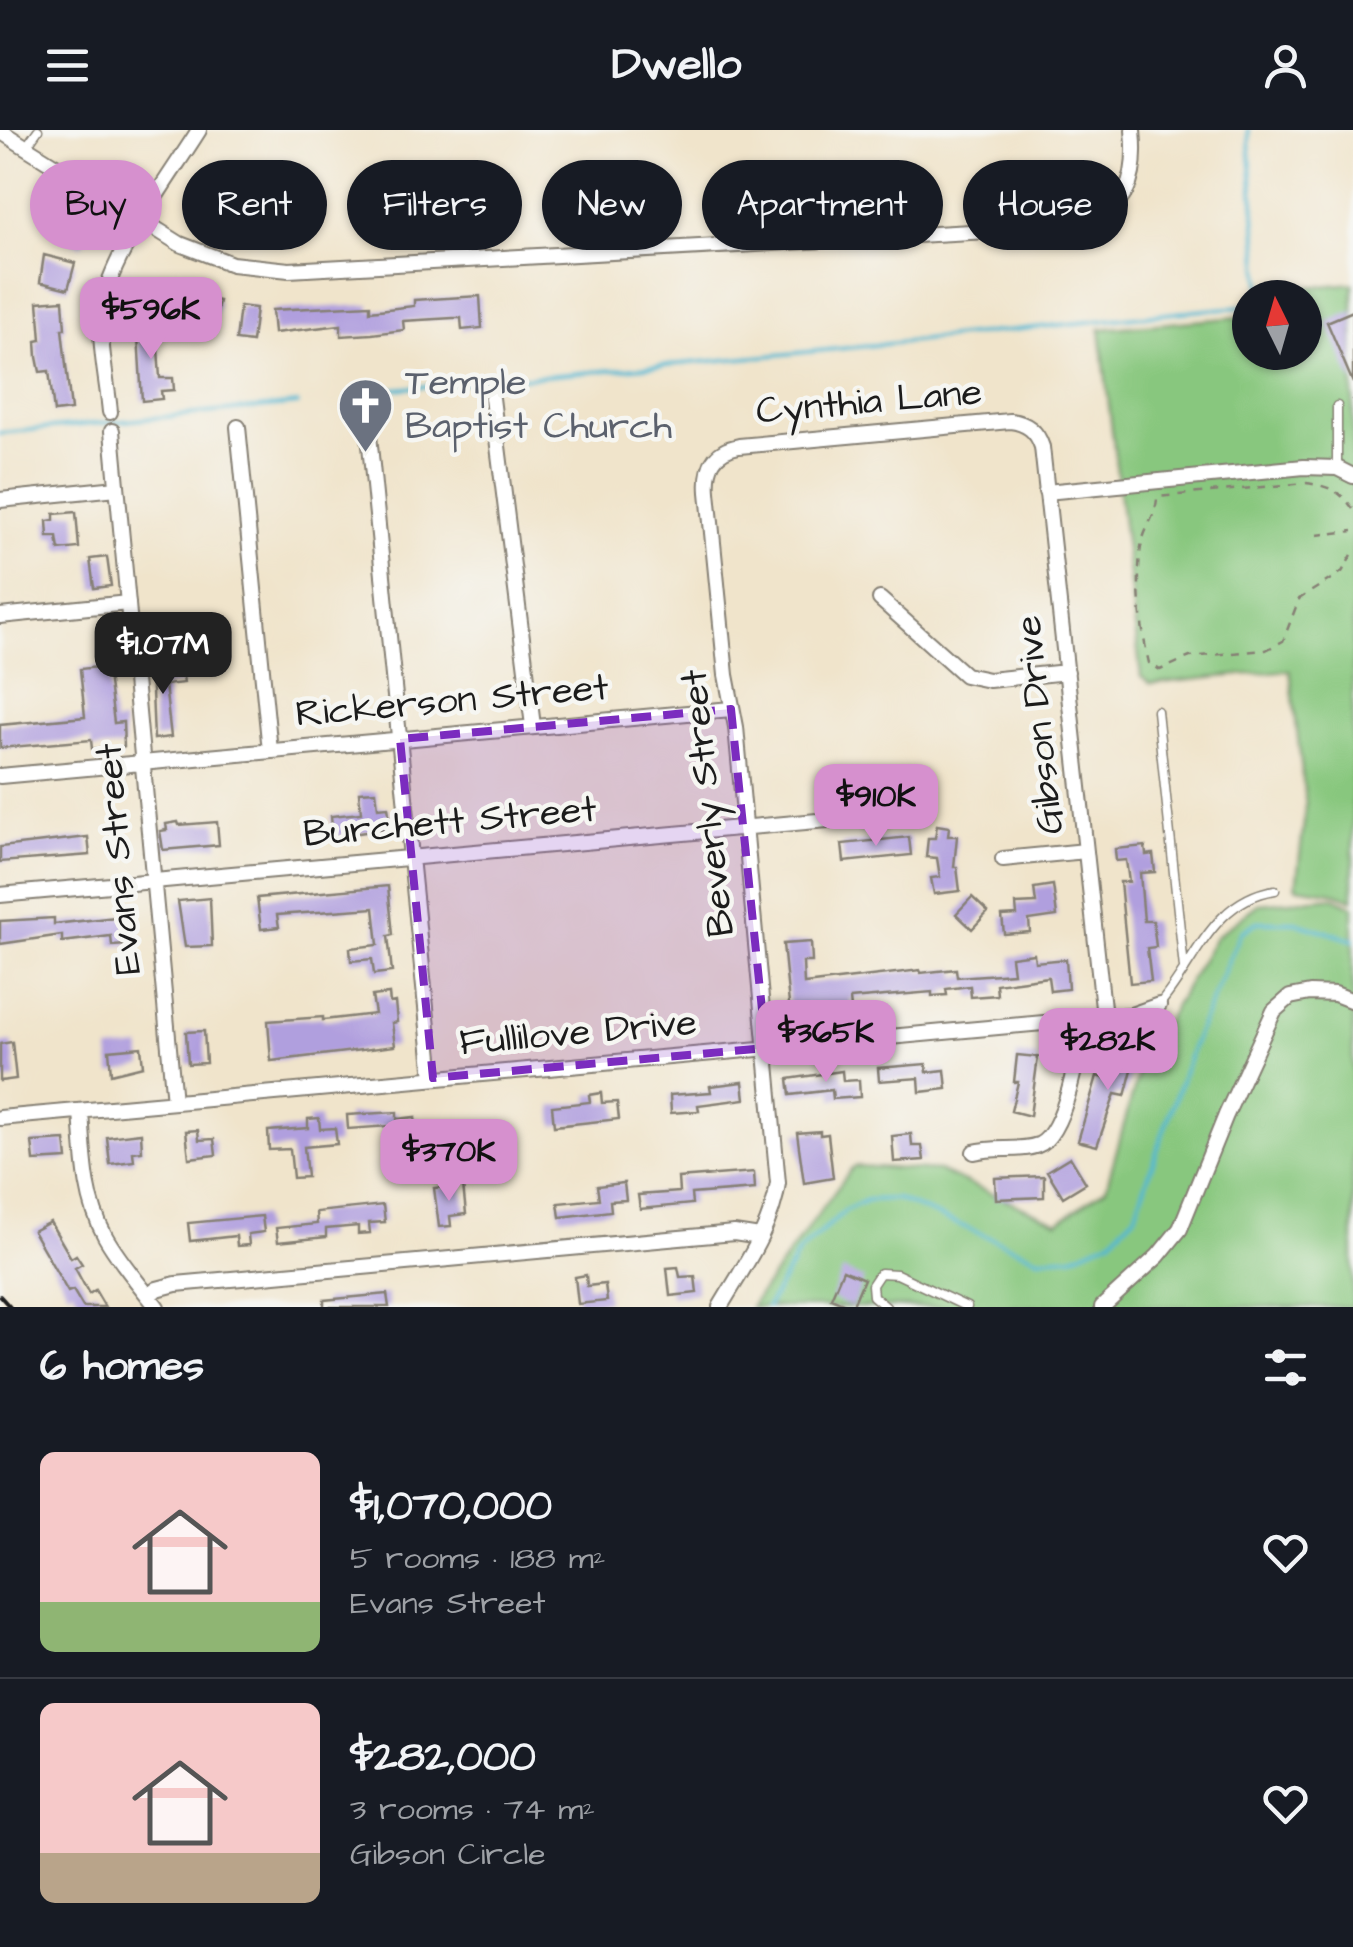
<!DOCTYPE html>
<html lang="en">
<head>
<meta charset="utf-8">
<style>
  body { margin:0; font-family:"Architects Daughter",sans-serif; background:#242831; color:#f1f3f6; height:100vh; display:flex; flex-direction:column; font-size:38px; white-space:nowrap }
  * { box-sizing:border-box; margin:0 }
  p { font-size:32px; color:#9ea1a6 }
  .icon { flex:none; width:55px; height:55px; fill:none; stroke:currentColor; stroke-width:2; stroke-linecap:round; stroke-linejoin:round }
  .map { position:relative; height:1177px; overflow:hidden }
  .side { display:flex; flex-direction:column; background:#171b24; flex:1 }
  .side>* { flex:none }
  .guide { position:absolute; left:30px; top:30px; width:1295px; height:90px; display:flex; gap:20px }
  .needle { width:65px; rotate:355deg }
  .tools { position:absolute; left:1232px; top:150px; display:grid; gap:20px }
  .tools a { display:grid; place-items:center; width:90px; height:90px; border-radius:50%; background:#171b24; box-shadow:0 2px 8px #0004; font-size:50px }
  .price { position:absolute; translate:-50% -85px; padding:0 22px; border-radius:20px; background:#d690ce; color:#111; font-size:32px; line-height:65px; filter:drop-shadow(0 2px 5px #0008) }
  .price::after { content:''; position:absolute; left:50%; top:60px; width:30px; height:22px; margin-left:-15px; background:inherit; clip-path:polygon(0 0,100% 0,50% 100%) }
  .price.active { background:#222; color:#fff }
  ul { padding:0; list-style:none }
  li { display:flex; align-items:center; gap:30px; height:250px; padding:0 40px }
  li+li { border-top:2px solid #363941 }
  li span { display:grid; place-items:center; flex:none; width:280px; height:200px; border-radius:15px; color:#555 }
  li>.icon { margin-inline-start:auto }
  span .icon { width:120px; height:120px; fill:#fffc; stroke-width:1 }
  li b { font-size:42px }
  h2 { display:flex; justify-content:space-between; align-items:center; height:120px; padding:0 40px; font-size:42px }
  .tag { padding:0 35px; border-radius:45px; background:#171b24; box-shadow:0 2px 8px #0004; font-size:35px; line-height:90px }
  .tag.active { background:#d690ce; color:#111 }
  header { display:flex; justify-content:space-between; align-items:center; height:130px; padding:0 40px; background:#171b24; font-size:45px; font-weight:700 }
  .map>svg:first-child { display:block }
</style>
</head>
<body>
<header><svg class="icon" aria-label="menu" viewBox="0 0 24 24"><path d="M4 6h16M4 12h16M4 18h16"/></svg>Dwello<svg class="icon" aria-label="person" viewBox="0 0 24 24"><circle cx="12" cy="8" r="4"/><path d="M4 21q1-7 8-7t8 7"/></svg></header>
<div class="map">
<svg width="1353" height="1177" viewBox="0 0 1353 1177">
  <rect width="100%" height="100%" fill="#f6f6f2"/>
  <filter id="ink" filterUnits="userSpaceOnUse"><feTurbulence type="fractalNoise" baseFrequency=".01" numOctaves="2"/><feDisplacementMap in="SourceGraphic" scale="20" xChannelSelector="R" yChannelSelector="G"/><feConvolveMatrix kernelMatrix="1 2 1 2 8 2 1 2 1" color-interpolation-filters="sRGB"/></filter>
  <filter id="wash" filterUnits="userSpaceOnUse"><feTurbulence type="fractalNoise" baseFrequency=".0048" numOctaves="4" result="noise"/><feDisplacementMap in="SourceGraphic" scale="40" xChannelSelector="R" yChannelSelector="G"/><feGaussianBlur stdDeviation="2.25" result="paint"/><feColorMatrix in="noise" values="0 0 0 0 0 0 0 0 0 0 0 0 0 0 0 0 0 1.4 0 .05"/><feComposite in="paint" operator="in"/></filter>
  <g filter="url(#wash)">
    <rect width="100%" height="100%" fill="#f0e4cb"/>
    <path fill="#88c77e" stroke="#52724d" stroke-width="2.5" d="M1353,153V770L1336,763L1296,757L1306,676L1290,540L1151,554L1141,547L1100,199L1250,186V222H1305V168L1265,167V161Z
      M1334,767L1353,776V1177H750L852,1038L857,1036L939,1041L1058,1092L1106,1058L1141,934L1215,807L1258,774Z"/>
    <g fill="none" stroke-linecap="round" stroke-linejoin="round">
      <path stroke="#52b8d1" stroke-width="4" d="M1248,0L1262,168
        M370,261C555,245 740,230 924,210C1033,198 1141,185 1250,176
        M0,303L298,274
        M767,1177L799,1122L846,1080L867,1070L897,1069L1039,1128L1073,1126L1110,1110L1135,1085L1197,904L1241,802L1257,792H1295L1353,810"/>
    </g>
    <g id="blocks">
      <path fill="#b09fde" d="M70,79L95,93L82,116L57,102Z
        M44,125L75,133L68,159L40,152Z
        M187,164L219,171L215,189L183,182Z
        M480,166L482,198L462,200L461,188H453L403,191L404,200L372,204L341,206V195L274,203L272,180L370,175V181L414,176V170Z
        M63,170L65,199H62L71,280L54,282L49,241L40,242L37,227L36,211L41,210L38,172Z
        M240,176L256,178L252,212L236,210Z
        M1353,181V253L1327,192Z
        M156,189L160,248H173L174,260L161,261L162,269L142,271L137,190Z
        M76,382L79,418L59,420L57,407H48L47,391L54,390V384Z
        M107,427L111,456L94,458L90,429Z
        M181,534L184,553L165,555L171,607L154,609L151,537Z
        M107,536L114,593L123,592L124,617L92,619L91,610L0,618V595L85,587L80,539Z
        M376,661L378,678L388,677L391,698L333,707L331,686L361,683L359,662Z
        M178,692L179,695L217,692L219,715L163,720L160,701L167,700L166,694Z
        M937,695L949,697L948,706H957L954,737H957L960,761L934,764L931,748L940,747L937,728L926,727L928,708H935Z
        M88,707L90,725L0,732V717Z
        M909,707L911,725L844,732L842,714Z
        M1145,716L1146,725L1153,724L1155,742L1140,743L1144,791H1153L1156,817L1147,818L1151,851L1130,853L1120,752H1129L1126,730L1116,731L1115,719Z
        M1053,755L1057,786L1029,790L1030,802L1004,804L1002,786L1017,785L1016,774L1036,773L1034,758Z
        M388,756L393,805L388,806L392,842L374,844L372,829L351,831L350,818L378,815L374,778L277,785L279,797L261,799L257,768Z
        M972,767L988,782L972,799L956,784Z
        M210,768L212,816L185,817L178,771Z
        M125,786L128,815L112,816L111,806L62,812V805L0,814V791L54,788V794Z
        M811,812L812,832H803L804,854L920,840L921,843L956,839L957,847L1013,843L1011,827L1034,824L1035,832L1066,829L1068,859L1050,861L1048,847L996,854L997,865L971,867L970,856L946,859L947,865L932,866V862L850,869L851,879L790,884L783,814Z
        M389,864L390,873L395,872L397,892L392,893L395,916L271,931L268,891L323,887V890L375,884L372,866Z
        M204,901L206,933L188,934L186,902Z
        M12,912L16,949L0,951V914Z
        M1135,914V928L1125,966L1115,964L1097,1016L1078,1011L1097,946L1104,948L1107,940L1114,942L1113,915Z
        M141,917L143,936L111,944L109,920Z
        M1017,925L1038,927L1030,986L1011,981L1018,952H1014Z
        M926,934L927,942L945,940L947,959L920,962L919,948L879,951L878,938Z
        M842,941L843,951L859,950L860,967L833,969L832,960L790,965L788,949Z
        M743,952L745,969L698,975L699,981L671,983L670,965L711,962L710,956Z
        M601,963L602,973L617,972L619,989L554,996L552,976L590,972L589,965Z
        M397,982V989L415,987L418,1024H426L428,1037L407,1039L404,1007L390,1008L389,996L348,999L347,985Z
        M319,988L320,999L335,998L337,1014L304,1017L307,1047L293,1048L290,1019L269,1020L268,1001L308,998V989Z
        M198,1000L199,1010L214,1009L216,1025L189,1028L186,1001Z
        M820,1001V1005L828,1004L833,1048L804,1053L797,1003Z
        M141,1003L142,1021L133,1022L134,1031L110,1034L107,1007Z
        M911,1004L912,1016H922L924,1030L894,1032L892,1006Z
        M466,1007L469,1050L458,1051L452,1008Z
        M65,1010L67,1029L34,1031L32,1012Z
        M1070,1027L1086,1053L1063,1067L1047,1041Z
        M754,1042L755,1059L691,1064L692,1074L640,1079L638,1065L679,1062L678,1048Z
        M1044,1046V1067L996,1069L995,1048Z
        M624,1053L626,1070L610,1071L611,1081L560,1087L558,1073L599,1069L597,1056Z
        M463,1055L466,1084L450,1086L451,1096L439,1097L434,1058Z
        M383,1075L385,1092L369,1093L370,1103L358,1104V1096L326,1099V1107L278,1112L276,1098L317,1094L316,1082Z
        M262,1086L264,1102L248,1104L249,1115L237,1116L236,1106L190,1111L188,1093Z
        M50,1092L71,1128L76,1125L82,1134L75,1138L89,1164L95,1160L105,1177H83L73,1160L68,1162L33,1101Z
        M678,1137L680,1147L695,1146L697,1163L670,1166L667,1138Z
        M843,1140L864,1149L852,1177L831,1168Z
        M586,1145L587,1156L605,1154L607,1171L578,1174L575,1147Z
        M387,1164L389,1177H324V1170Z"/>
    </g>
  </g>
  <g filter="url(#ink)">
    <use href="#blocks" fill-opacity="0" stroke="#868074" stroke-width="2.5"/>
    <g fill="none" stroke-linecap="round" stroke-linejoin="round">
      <defs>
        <path id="lane" d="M26,17L38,0
          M1337,276V338
          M1157,581L1184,838
          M1159,875C1196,832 1212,770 1275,760
          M886,1177L873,1166L872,1155L880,1143L897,1144L967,1177"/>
        <path id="street" d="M0,1L180,114L232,134L289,140L1077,96C1128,81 1138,49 1133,0
          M492,268L533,596
          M366,275L433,948
          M110,282C107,248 97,209 103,174C111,125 171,45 199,0
          M238,297L270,621
          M112,301L174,972
          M1046,362L1304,337L1337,338L1353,346
          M0,370L117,358
          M880,469L965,545L989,550L1067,542
          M0,486L128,473
          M0,646L731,579
          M1003,729L1086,721
          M0,765L905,683
          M81,981C84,1023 84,1068 105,1106C119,1131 139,1154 157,1177
          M0,988L1131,885L1159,875
          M974,1022C995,1016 1020,1022 1038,1015C1064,1006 1082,916 1080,890
          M148,1166L157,1159L176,1154L734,1103L760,1107
          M720,1177C743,1138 772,1098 778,1053L736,597L726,545L708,362C706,337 713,321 739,316L1010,291C1027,293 1037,301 1042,317L1104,887
          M1102,1177L1158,1126L1180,1099L1226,985L1274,881L1290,867L1310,863L1335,864L1353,871"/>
      </defs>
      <use href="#lane" stroke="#868074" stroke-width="11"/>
      <use href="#street" stroke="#868074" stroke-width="18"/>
      <path stroke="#868074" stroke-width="2.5" stroke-dasharray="8 8" stroke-linecap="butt" d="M1353,269V270
        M1353,379C1340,360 1328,356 1306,353L1157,367C1157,383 1146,396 1142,412C1135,444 1141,501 1149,533L1160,540L1190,527L1266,520L1283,511L1299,469L1342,442L1353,423
        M1317,405L1353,401"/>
      <use href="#lane" stroke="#fff" stroke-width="8"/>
      <use href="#street" stroke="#fff" stroke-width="14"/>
      <path stroke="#1c1c1c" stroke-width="4" d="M0,1166L10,1177"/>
    </g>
  </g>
  <path fill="#7b2cbf" fill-opacity="0.2" stroke="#7b2cbf" stroke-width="8" stroke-dasharray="20 12" stroke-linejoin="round" d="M731,579L766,918L433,948L400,609Z"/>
  <defs>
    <symbol id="church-pin" viewBox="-11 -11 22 30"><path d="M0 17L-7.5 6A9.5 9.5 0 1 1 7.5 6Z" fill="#6b7280" stroke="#f6f6f2"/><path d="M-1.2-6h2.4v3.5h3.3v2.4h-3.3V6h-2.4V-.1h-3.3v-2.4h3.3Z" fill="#fff"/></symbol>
  </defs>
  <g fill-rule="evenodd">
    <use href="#church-pin" x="334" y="244" width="63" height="86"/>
  </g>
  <g text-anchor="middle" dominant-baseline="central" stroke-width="9" stroke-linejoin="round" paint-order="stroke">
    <g font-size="38" fill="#5b616d" stroke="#f6f6f2" text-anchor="start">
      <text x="405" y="253">Temple<tspan x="405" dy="44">Baptist Church</tspan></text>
    </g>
    <g font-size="38" fill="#1c1c1c" stroke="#f6f6f2">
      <text transform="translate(869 272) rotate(-5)">Cynthia Lane</text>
      <text transform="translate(452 571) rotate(-5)">Rickerson Street</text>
      <text transform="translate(1040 595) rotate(-96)">Gibson Drive</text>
      <text transform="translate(708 673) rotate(-96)">Beverly Street</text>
      <text transform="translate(450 692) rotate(-5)">Burchett Street</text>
      <text transform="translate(119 729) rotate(-95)">Evans Street</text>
      <text transform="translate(578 903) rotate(-5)">Fullilove Drive</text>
    </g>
  </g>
</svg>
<div class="tools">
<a><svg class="needle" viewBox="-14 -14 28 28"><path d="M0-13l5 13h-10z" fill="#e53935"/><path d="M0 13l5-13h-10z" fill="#9ea1a6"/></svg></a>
</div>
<b class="price" style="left:151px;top:232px">$596K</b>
<b class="price active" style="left:163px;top:567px">$1.07M</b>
<b class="price" style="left:876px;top:719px">$910K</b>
<b class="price" style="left:826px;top:955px">$365K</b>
<b class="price" style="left:1108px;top:963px">$282K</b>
<b class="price" style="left:449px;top:1074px">$370K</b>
<div class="guide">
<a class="tag active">Buy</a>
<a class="tag">Rent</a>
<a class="tag">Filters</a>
<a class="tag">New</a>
<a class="tag">Apartment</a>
<a class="tag">House</a>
</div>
</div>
<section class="side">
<h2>6 homes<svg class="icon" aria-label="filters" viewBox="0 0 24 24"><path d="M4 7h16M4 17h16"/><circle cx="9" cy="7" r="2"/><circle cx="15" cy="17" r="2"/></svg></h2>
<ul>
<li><span style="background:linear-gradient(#f6c9c9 75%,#8fb573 0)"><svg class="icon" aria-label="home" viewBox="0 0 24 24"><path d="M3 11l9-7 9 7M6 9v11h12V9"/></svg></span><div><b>$1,070,000</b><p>5 rooms · 188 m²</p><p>Evans Street</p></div><svg class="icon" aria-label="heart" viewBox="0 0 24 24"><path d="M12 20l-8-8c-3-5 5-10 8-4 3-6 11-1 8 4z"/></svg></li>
<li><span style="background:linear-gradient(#f6c9c9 75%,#b9a48a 0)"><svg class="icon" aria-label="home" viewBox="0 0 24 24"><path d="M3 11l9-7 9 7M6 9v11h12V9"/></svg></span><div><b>$282,000</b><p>3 rooms · 74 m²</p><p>Gibson Circle</p></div><svg class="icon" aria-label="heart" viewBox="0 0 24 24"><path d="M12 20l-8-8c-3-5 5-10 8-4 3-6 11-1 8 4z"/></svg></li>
</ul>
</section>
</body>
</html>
